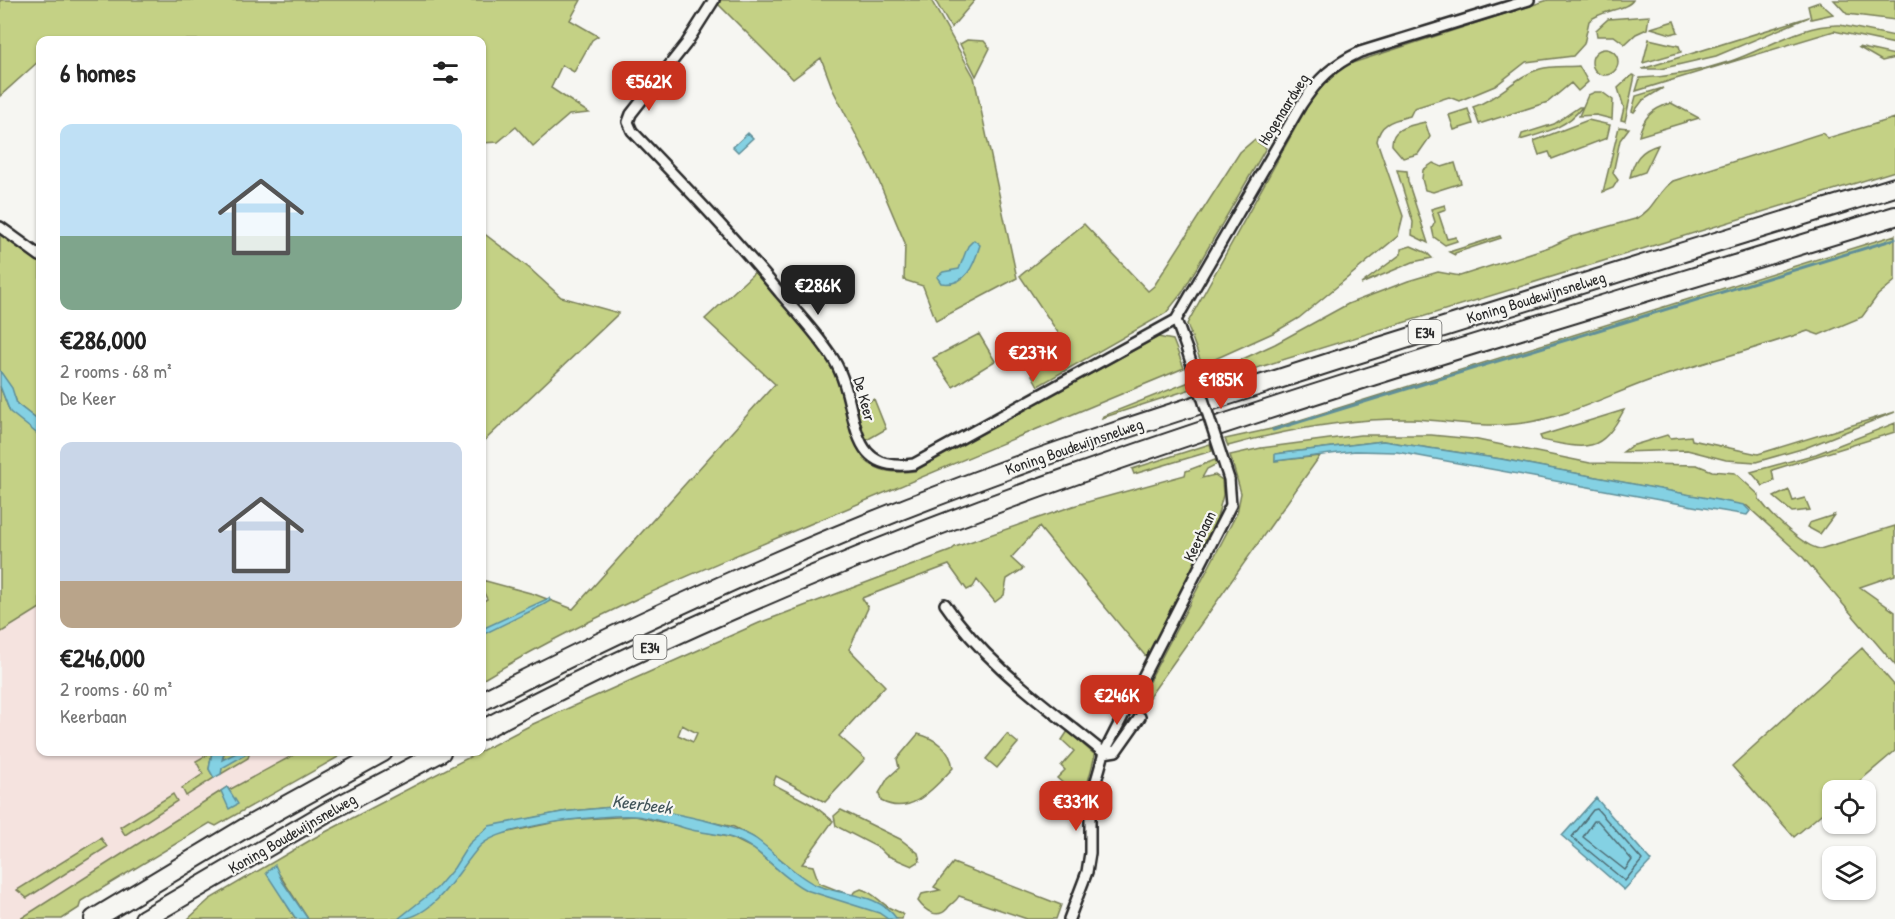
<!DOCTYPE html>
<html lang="en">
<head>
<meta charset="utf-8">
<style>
  body { margin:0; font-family:"Patrick Hand",sans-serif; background:#f6f6f6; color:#222; height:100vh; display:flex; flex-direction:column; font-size:22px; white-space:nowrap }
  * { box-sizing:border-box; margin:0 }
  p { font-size:20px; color:#767676 }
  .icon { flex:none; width:33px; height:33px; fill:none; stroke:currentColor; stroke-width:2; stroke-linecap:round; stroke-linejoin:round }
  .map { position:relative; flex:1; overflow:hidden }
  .side { position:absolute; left:36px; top:36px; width:450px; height:720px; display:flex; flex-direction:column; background:#fff; border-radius:12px; box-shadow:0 2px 4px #0004 }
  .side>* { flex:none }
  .buttons { position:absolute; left:1822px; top:780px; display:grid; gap:12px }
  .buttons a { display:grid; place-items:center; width:54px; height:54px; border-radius:12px; background:#fff; box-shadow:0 2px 4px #0004; font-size:30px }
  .price { position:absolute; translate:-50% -51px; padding:0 14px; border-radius:12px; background:#c8321e; color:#fff; font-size:20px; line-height:39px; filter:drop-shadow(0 2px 3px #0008) }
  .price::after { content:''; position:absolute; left:50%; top:36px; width:18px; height:14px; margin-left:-9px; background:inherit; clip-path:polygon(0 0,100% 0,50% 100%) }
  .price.active { background:#222; color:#fff }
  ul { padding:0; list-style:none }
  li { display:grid; align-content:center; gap:12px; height:318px; padding:0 24px }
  li span { display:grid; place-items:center; height:186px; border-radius:12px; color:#555 }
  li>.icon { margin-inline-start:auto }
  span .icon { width:108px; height:108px; fill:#fffc; stroke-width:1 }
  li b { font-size:26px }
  h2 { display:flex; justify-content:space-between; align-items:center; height:72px; padding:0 24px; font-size:26px }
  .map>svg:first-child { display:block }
</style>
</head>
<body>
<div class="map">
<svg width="1895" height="919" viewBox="0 0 1895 919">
  <rect width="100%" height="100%" fill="#f6f6f2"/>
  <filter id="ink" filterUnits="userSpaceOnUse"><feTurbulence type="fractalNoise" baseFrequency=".0167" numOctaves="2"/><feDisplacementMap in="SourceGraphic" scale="12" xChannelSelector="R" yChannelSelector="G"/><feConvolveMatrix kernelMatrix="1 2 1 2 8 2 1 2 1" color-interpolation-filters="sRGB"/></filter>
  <g filter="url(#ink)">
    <path fill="#f5e3df" d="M40,608V752H299L256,775L30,919H0V633Z"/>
    <path fill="#c4d185" stroke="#787e58" stroke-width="1.5" fill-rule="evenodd" d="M0,0H581L570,20L598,36L592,40L574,72L562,65L551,88L589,113L569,115L533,146L516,127L498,142L482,143V40H40V60L0,96Z
      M714,0H931L974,77L1017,278L936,321L923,286L904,280L905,243L875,172L833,90L821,58L793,79Z
      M935,0H975L951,28Z
      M1548,0H1633C1627,10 1601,10 1589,21L1584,44L1573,56L1526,62L1495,86L1459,101L1449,97L1414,108L1410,116C1395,120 1380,122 1377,141L1403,216L1398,236L1299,318L1275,332L1202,365L1187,324L1313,96L1343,66Z
      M1834,0H1895V20L1847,14Z
      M1819,2L1833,14L1811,19L1808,6Z
      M1649,16L1647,29L1636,34L1625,44L1614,36H1597L1596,30L1608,19Z
      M1809,17L1716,56L1660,69H1642Z
      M1674,21L1678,32L1671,34L1651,28Z
      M1840,25L1895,36V44L1834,31L1636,91L1640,78C1671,77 1701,71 1731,61C1767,49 1801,24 1840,25Z
      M1649,39L1679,46L1681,52L1643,63Z
      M967,40L984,41L990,48L976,76L960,44Z
      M1858,47L1895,55V58L1882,61Z
      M1592 62a13 13 0 1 1 26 0a13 13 0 1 1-26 0Z
      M1579,66L1588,82L1578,91L1571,83L1548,102L1479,124L1473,107C1500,98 1515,76 1540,69C1551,66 1567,67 1579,66Z
      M1632,75L1635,76L1625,121L1621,120L1624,108L1618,88Z
      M1663,88L1643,100L1634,112L1632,111L1636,96Z
      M1595,92H1602L1613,100L1612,119L1596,115L1579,116L1588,95Z
      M1671,103L1699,118L1639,136C1643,117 1652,109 1671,103Z
      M1579,107H1582C1567,128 1543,133 1520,140L1522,134L1554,124Z
      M1468,109L1473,124L1454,130L1449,115Z
      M1895,118V171L1208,383L1206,376L1275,344L1348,304L1408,281L1438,272L1460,276L1552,246L1571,237L1635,219C1654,211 1657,191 1673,181L1822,133L1828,138Z
      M1588,120L1610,125L1607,138L1552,159L1549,152L1539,155L1534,141Z
      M1425,122L1430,137L1418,154L1403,158L1392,145C1391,127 1411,126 1425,122Z
      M1619,127L1629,128L1620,140L1613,173L1618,180L1613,188L1603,192Z
      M1254,140L1266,148L1182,293L1166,313L1038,386L1032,375L1067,346L1020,276L1084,224L1148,291L1154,286L1240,152Z
      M1658,145L1645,172L1630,177C1634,160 1640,150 1658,145Z
      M1433,163L1442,167L1455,163L1461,183L1433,192L1425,190L1422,179L1423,170Z
      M1397,170L1407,171L1408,182L1428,243L1412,235L1413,222Z
      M1445,205L1446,209L1438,212L1447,239L1456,237L1457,241L1445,245L1434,237L1432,228L1435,222L1431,209Z
      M0,230L40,260V422L17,404L15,397L0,371Z
      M482,232L529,268L561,297L619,313L482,443Z
      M1895,235V281L1878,295L1862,317L1819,335L1808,331C1755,349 1701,363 1648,381C1604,397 1561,420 1515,424C1479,428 1446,420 1411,419C1348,418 1288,429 1228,446L1225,439L1271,429Z
      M1500,236L1501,238L1455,253V255L1449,252Z
      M1411,246L1427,253L1432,258L1413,262L1361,284L1401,254V249Z
      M756,271L821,347L835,369L864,459C878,473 896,473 915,471L1158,337L1173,340L1184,368C1064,417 946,467 827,517C710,566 591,614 482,680V602L487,599L482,589V580L534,594L573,609L775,384L705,319Z
      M979,334L995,361L953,387L933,358Z
      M1189,382L1191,389L1102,418L1103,416Z
      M0,386L8,407L40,436V608L0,633Z
      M874,399L886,429L865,441L856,408Z
      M1624,410C1601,453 1588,450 1542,440L1540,436Z
      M1895,412L1805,448L1756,462L1726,460L1687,450L1623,452L1631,446L1667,435L1670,438L1691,436L1692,440L1758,454Z
      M1895,423V432L1772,470L1774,481L1763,486L1751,472L1816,454Z
      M1360,435H1431L1473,439L1590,463L1697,465L1712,471L1735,473L1759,495V499C1770,514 1802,546 1820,549L1895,526V575L1860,587L1895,612V665L1801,555L1747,506L1501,459L1383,441L1276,454L1275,461L1320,456L1147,700L1135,714H1132L1237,513L1241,493L1230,455L1261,448Z
      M1210,444L1212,451L1134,474L1132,469Z
      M1215,460L1217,464L1207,469L1202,478L1215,475L1222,480L1223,495L1217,518L1147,658L1039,527L1011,558L1023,569L1007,579L1004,595L995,602L977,580L973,587L967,590L949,565L862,598L868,608L849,649L885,686L839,736L865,759L825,802L776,776L773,784L813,805L833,821L802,864L813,866L819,883L852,896L854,892L861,889C875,893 879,902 890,908C895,911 898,910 903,915L902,919H308L279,874L287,905L296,919H188L210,899L314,838L533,724L759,623L950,551L955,547L1073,506L1185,475L1186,471ZM682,725L697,733L693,742L678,735ZM622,806L654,810L734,827L754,838L784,862L776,868L754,849L732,838L635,816L565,820L505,833L500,825L562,812Z
      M1789,490L1793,501L1805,498L1810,510L1792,512L1774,497Z
      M1834,515L1820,534L1807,527L1809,523Z
      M1862,648L1895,686V751L1849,790H1833V804L1794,837L1732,766Z
      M1068,731L1095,755L1083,801L1057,778L1065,770L1061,766L1074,751L1062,740Z
      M918,734C935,738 951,750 953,768C934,788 911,817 881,801L879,793L888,778L899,768L897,759Z
      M1007,734L1018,743L997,768L986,759Z
      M205,752H212L209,769L214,778L186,796L182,788L203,774L196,761L207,755Z
      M224,752H250L248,758L221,774Z
      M299,752H347L216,826L210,823L81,901L79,908L62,919H20L221,791L227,787L229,790Z
      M173,794L177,801L125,835L120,827Z
      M841,810L900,839L918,853L920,861L912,866L886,855L879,848L836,826L834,816Z
      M101,838L107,847L27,898L17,890Z
      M953,863L1061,905L1056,919H1027L959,896C956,902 951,903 947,909C938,919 926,912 918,901L922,894L940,890L934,887Z"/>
    <path fill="#84d1e3" stroke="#608f99" stroke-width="1.5" d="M748,133L753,138L738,152L733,147Z
      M974,240L980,245C974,265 966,287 941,283L937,277L943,272L959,269L968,246Z
      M0,371L12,388L17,404L40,422V436L10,412L0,386Z
      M1383,441L1501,459L1744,505L1750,511L1747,515L1698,507L1397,452L1355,451L1275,461V454Z
      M549,598L550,601L543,605L482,635V629Z
      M212,752H224L222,760L238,752H250L222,768L221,774L214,778L209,769Z
      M227,787L238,804L229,809L221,791Z
      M1596,798L1651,861L1624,890L1562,836Z
      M622,806C651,808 733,823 756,839C776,853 792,873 814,884C842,897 877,891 897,919H888L879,913L806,890C778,876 762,848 732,838C719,834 705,833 692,830C673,825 653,817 634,816C603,814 501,825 480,846C458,870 435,919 398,919L437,888L454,868L469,844L489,826L562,812Z
      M275,865L282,881L308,919H296L266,873Z"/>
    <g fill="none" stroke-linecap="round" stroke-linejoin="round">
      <path stroke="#4f6d75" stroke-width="1.5" d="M1597,809L1642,860L1625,881L1572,837L1593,810Z
        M1594,821H1598L1632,860L1625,870L1583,837Z"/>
      <path stroke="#608f99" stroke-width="3" d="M1273,430L1895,239"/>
      <defs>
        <path id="minor" d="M714,0L686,44L631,114L628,122L632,131C683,184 733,236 780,293C799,315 819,336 834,360C862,407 842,475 914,464L1176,320L1301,105C1318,79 1332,65 1360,52L1529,0
          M0,227L40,256
          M1176,320L1187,350
          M945,604C986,665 1048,707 1104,753
          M1104,753L1116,751L1140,717
          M1069,919L1087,872L1090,853V802L1104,753L1231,505L1229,479"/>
        <path id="motorway" d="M482,701C637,622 795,549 958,488C1083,440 1211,401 1338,360C1524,301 1709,244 1895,187
          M482,730C927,494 1416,364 1895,216
          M94,919L245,828L383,752
          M144,919L329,811L441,752"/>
      </defs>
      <use href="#minor" stroke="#2b2b2b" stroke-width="14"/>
      <use href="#motorway" stroke="#2b2b2b" stroke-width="22"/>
      <use href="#minor" stroke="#f6f6f2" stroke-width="9"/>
      <use href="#motorway" stroke="#f6f6f2" stroke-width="18"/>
      <defs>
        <path id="minor-bridge" d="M1187,350L1229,479"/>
      </defs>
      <use href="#minor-bridge" stroke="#2b2b2b" stroke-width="14" stroke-linecap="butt"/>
      <use href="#minor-bridge" stroke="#f6f6f2" stroke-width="9"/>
    </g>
  </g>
  <g text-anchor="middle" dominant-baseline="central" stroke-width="4.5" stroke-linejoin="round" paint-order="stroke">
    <g fill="#f6f6f2" stroke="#686867" stroke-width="1.5">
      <rect x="1408.5" y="320" width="33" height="24" rx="4.5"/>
      <rect x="633.5" y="635" width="33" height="24" rx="4.5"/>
    </g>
    <g font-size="15" font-weight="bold" fill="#2b2b2b">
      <text x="1425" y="332">E34</text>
      <text x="650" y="647">E34</text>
    </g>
    <g font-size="16" fill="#2b2b2b" stroke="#f6f6f2">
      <text transform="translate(1283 109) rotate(-58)">Hogenaardweg</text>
      <text transform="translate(1536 297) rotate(-17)">Koning Boudewijnsnelweg</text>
      <text transform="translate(865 399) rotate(75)">De Keer</text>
      <text transform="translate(1074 446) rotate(-19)">Koning Boudewijnsnelweg</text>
      <text transform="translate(1199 536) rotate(-64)">Keerbaan</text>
      <text transform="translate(292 833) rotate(-30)">Koning Boudewijnsnelweg</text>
    </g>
    <g font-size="18" font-style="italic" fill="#415459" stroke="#f6f6f2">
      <text transform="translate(642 804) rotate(7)">Keerbeek</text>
    </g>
  </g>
</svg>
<div class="buttons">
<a><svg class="icon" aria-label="locate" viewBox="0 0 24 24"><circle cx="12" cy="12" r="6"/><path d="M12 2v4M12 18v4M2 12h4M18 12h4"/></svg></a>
<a><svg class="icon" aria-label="layers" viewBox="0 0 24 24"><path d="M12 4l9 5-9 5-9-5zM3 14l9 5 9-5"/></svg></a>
</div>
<b class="price" style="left:649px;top:112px">€562K</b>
<b class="price active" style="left:818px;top:316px">€286K</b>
<b class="price" style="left:1033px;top:383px">€237K</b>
<b class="price" style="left:1221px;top:410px">€185K</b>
<b class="price" style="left:1117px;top:726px">€246K</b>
<b class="price" style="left:1076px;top:832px">€331K</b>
<section class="side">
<h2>6 homes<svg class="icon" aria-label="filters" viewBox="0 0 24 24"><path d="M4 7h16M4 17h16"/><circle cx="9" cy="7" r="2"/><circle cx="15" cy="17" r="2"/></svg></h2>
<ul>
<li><span style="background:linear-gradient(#bfe0f5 60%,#7fa58c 0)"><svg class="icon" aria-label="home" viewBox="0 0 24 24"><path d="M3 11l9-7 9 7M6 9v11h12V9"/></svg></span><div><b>€286,000</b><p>2 rooms · 68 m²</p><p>De Keer</p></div></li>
<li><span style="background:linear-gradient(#c9d6e8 75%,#b9a48a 0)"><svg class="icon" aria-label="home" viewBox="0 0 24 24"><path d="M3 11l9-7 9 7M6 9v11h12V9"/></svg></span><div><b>€246,000</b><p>2 rooms · 60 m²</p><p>Keerbaan</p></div></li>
</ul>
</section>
</div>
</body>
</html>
